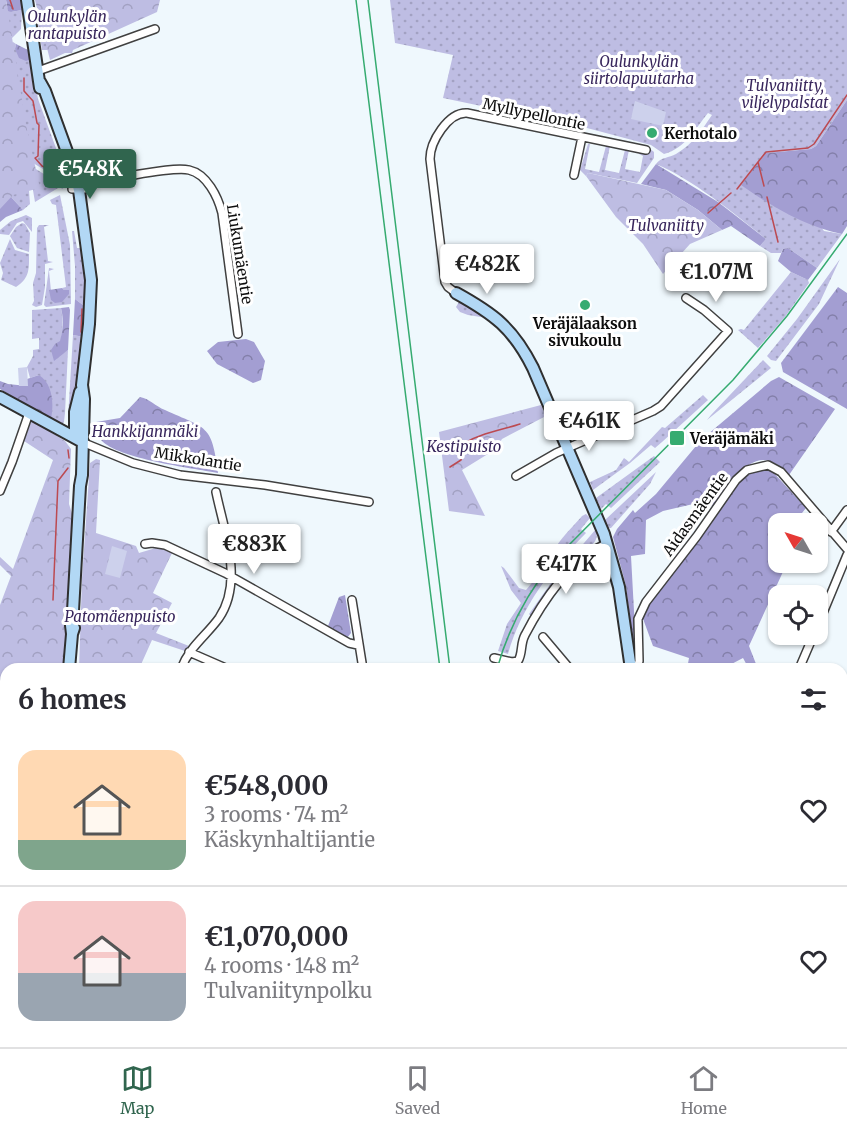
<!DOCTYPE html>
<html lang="en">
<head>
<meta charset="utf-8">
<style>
  body { margin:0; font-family:Merriweather,serif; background:#f7f7f7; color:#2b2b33; height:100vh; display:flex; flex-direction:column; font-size:22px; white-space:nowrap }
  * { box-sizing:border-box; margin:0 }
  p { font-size:20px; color:#7c7c81 }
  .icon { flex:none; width:33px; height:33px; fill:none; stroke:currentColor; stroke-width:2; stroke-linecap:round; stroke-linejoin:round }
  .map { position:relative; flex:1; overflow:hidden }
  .panel { position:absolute; left:0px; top:663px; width:848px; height:384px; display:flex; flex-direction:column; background:#fff; border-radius:18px 18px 0 0; box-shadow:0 2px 4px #0004 }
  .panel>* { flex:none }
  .needle { width:39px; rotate:309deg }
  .fabs { position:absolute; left:768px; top:513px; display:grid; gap:12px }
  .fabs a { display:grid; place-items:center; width:60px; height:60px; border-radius:12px; background:#fff; box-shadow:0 2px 4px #0004; font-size:30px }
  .price { position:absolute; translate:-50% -51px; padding:0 14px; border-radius:6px; background:#fff; color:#222; font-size:20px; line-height:39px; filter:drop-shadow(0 2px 3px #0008) }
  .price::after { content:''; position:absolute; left:50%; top:36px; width:18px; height:14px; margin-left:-9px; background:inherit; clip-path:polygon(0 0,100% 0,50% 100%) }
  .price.current { background:#30654e; color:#fff }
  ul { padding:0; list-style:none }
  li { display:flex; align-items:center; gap:18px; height:150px; padding:0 18px }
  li+li { border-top:2px solid #e1e1e2 }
  li span { display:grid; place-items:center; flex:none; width:168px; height:120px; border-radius:18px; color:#555 }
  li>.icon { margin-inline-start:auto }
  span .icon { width:72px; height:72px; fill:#fffc; stroke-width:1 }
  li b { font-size:26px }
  h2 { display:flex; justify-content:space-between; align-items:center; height:72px; padding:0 18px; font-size:26px }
  .tab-bar { display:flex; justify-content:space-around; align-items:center; height:84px; border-top:2px solid #e1e1e2; background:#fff; font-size:16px; color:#7c7c81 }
  .tab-bar a { display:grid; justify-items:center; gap:3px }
  .tab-bar .current { color:#30654e }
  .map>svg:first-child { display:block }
</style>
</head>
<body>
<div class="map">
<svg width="847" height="1047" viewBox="0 0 847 1047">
  <defs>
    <pattern id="grass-dots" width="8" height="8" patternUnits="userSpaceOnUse" patternTransform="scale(1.5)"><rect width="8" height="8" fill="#bebde3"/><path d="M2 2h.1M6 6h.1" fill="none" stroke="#a2a1c2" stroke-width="1.8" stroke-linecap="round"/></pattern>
    <pattern id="forest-crowns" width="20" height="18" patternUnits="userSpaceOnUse" patternTransform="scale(1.5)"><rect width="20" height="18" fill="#a39ed2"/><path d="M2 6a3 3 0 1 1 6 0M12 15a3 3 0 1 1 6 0" fill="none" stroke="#837fa9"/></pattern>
    <pattern id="park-crowns" width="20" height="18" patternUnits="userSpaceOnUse" patternTransform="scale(1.5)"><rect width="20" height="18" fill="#bebde3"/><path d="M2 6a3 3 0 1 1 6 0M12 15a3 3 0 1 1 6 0" fill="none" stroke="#a2a1c2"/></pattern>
  </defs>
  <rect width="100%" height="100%" fill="#eff8fd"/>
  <path fill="url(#grass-dots)" d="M390,0H847V100L816,146L811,149L766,153L824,231L842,234L817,268L788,248L783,249L781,253H771L760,246L766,239C735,214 692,179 656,164C661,157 669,158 676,154C693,144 701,131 712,115L708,113C695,129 686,148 664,154L651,145L587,128L443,98L453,55L395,43Z
    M8,7L11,12L22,10L21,29L12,38L0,12Z
    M37,10H41L48,50H42L36,11Z
    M13,42L16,44L15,49L31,59L38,99L68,181L66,186L62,189L53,175L33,163L0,51Z
    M0,141L29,191L30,204L23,210L10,196Z
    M588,144H590L585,169L599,172L606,146H610L605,170L619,173L625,150H629L625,169L640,172L643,156L639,154V153L647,154L649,148L654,152V158L637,183L588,173L586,176L580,170Z
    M31,166L52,179L58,188L35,202L29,167Z
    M60,195L70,245L71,304L46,307L44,305L49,268L54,269L49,271L51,291H49L64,290L62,288L66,287L56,205L52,204L50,200Z
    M26,215L32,218V232L23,221L17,223L9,235L0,234V230L11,221Z
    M22,223L25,224L30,233L29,252L17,248L10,236L16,227Z
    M39,225H49L44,227L48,261L53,262L45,264V287L42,305L36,307L32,305L34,301L33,283L36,273L37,228Z
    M72,231H74L77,248H81L86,263L87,308L75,299V266Z
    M10,239L15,250L29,254C29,269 30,278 16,287L1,280L3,273L0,263Z
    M840,259L819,304L776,361L771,360L767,356L797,319Z
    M791,272L808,280L809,283L785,317L758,348L738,330L741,329L744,330Z
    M460,300L487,318L468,315L460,312L456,307Z
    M61,308C65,324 59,338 63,353L68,350L65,413L64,422L61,425L51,419L39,375L30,378L27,367L33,356V350L39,349V338L32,339V310Z
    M73,335L84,337L75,396L73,420L68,418Z
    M763,360L771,368L707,420L711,415Z
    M703,395L708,400L662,442L655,448L651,445L630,463L593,490L590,482L616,470L624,458L629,462L662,427L665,428Z
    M654,456L660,462L611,508L606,504L601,509L596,498Z
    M656,472L650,484L611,528H608L605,520Z
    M586,514L590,518L581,529L586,533C552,567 521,607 508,654L498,651L507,624L521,603L511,590L501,566L504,568L519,588L526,590L551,560C551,547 573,527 582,516Z
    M596,529C600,542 590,547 580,553L578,550Z
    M563,566L566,568L531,616L529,614Z"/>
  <path fill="url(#forest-crowns)" d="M6,0H21L22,10L11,12L8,11Z
    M16,44L30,51L31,59L26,61L19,58L15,49Z
    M847,100V226L842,234C805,227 771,206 741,185L766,153L811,149L816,146Z
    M656,164L718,202L766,239L760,246L731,226L722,230L698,210L666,190L641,184Z
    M0,191L10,196L23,210L6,217L0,222Z
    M788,248L817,268L808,280L791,272L778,261L783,249Z
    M838,287L847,293V409L783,372L781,363Z
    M62,288L64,290H69V294L62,302L55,303L51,300L49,290Z
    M75,299L87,308L84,337L73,335Z
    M69,307L70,310L68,350L54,361L51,350L55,344L60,341C63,329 64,320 61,308Z
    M246,339L254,342L265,361L261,380L253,383L217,364L207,351L218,342Z
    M39,375C53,384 54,404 51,419L0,389V381L8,384L27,386V379Z
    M779,377L835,409L789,475C755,437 735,480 715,507L702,502L663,511L646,520L645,554L631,556L636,648L634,651L626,586L613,537L617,529L633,510L635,513L656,494L701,440L771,381Z
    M140,397C150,399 155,406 165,410C206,429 212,423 218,473C192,468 118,459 101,440C96,435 96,429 96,422L120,418Z
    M764,469L773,472L806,508L794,523L778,524V562L787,563L749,646L758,669H749L743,658L722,669H687L689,658L653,646L642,616L660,587L711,524L740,480L746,475Z
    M345,595L351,633L347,638L328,626L339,597Z
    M8,1041H43C31,1047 20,1047 8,1041Z"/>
  <path fill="url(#park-crowns)" d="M0,0H6L26,125L40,188L13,195L0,209Z
    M35,0H160L157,12L73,50L72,53H65L50,60Z
    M588,173L666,190L698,210L722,230L690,244L663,274L643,244L616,217L586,176Z
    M541,405L546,416L502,439L496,449L462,470L485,516L449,511L439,432Z
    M33,421L65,441L71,449L69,504L75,523L67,625L66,665L65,669H6V683L0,682V605L11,576L0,565V557L13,569L53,460L24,441L31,422Z
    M96,459L100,460L96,533L136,546L139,553L159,547L172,553L153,593L172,603L156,633L189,646L185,651L152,640L139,669H79L82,578L90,463Z
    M342,1041H374L375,1047H343Z"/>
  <path fill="#cdd1ec" d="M635,101L666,112L663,126L631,119Z
    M27,367L28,386H19L18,368Z
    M112,546L127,551L120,578L105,574Z
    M0,742L6,743V849L0,865Z"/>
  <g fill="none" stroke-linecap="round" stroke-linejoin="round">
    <path stroke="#bc4a51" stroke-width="1.5" d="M10,0L13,9
      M24,78V91L33,101L37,123L39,125L38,156L35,158L42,166L61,175
      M764,186L758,162L766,152L808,148L814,144L847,95
      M737,189L758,162
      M767,197L778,242
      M708,213L731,193
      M81,332L82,309
      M68,450L69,458
      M450,467L461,460C462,456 462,449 464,445C469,436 509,428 520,424
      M53,600L58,481L68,468
      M0,834L6,823
      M0,877L6,854"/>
    <defs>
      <path id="street" d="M38,71L155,29
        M574,175L582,137
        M103,179L85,189H72L77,181C87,179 95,180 105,179C125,178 172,166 189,170C207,174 218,197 222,213L238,334
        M456,293L448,287L445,282L430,159C430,142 448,112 467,113L646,150
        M82,442L133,463L180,475L265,485L369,502
        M516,476L556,453L653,411L661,406L728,331L704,310L686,298
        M0,491L12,462L29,413
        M831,532L847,510
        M145,544L152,543L165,545L225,573L349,643L358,645
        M352,600L363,669
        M818,625L847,555
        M543,637L570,669
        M189,652L228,669
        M494,658L512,662L518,661C523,653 520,644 525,635C541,604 573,555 607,544
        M181,669C189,647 206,636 219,618C244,581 224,531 216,492
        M637,669L639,661L638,619L646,602L697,536L736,480L747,470L768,465L781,472L847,549
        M799,669L814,634
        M842,784L847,774
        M842,874L847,880
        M74,1041L83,1047
        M418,1041V1047
        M436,1041V1047
        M576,1041L589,1047
        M758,1041L769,1047
        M154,1047L160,1041
        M242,1047L243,1041
        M843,1047L847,1039"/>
      <path id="secondary" d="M27,0L40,88
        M40,82L45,91L74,171L79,190L91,280L89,324L82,385L84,399L82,475L80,486L73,611L70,617L72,634
        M456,293C494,314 513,328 533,368L604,534L619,587L631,669
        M0,397L79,440
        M75,438V412L80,392
        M69,669L72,634L74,628
        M0,733L6,734
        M0,907L6,890
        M842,969L847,970
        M332,1041L333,1047"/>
    </defs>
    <use href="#street" stroke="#404040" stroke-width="10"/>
    <use href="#secondary" stroke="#2f2f2f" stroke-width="14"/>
    <use href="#street" stroke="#fff" stroke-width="7"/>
    <use href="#secondary" stroke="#b2d8f5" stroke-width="10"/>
    <path stroke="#36ab70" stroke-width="1.5" d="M497,669C508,629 528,592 554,560L733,380L787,316L847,234
      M531,1041L534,1047"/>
    <path stroke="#36ab70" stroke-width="1.5" d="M356,0L440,669
      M368,0L450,669
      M490,1041L491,1047
      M512,1041V1047"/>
  </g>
  <g fill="#36ab70" stroke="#fff" stroke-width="2">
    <circle cx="652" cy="133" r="6"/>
    <circle cx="585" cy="305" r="6"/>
    <rect x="669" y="430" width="16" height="16" rx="3"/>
  </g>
  <g text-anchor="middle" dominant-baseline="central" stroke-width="6" stroke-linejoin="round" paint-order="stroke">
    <g font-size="15" font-style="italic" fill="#38265c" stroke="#fff">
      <text x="67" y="16">Oulunkylän<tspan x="67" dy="17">rantapuisto</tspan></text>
      <text x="639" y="61">Oulunkylän<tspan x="639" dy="17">siirtolapuutarha</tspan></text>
      <text x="785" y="85">Tulvaniitty,<tspan x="785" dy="17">viljelypalstat</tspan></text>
      <text x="666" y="225">Tulvaniitty</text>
      <text x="145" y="431">Hankkijanmäki</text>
      <text x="464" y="446">Kestipuisto</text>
      <text x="120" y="616">Patomäenpuisto</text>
    </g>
    <g font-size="15" fill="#0d0d0d" stroke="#fff">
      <text transform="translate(534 114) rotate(12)">Myllypellontie</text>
      <text transform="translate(240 254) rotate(81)">Liukumäentie</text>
      <text transform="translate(198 459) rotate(9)">Mikkolantie</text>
      <text transform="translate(695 514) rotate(-54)">Aidasmäentie</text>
    </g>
    <g font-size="15" font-weight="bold" fill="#0d0d0d" stroke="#fff" text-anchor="start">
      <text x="664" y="133">Kerhotalo</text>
      <text x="585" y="323" text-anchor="middle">Veräjälaakson<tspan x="585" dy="17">sivukoulu</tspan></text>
      <text x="690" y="438">Veräjämäki</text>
    </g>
  </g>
</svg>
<div class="fabs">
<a><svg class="needle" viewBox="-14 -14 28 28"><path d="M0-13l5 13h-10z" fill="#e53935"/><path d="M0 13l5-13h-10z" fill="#7c7c81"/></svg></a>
<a><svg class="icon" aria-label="locate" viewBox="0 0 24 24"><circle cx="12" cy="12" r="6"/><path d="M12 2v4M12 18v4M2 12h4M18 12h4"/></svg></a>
</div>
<b class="price current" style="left:90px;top:200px">€548K</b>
<b class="price" style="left:487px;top:295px">€482K</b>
<b class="price" style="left:716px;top:303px">€1.07M</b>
<b class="price" style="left:589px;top:452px">€461K</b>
<b class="price" style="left:254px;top:575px">€883K</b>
<b class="price" style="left:566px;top:595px">€417K</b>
<section class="panel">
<h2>6 homes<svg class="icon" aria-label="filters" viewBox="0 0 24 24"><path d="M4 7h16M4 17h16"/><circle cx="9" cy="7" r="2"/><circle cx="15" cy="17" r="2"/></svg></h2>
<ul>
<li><span style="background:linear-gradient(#ffd9b3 75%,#7fa58c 0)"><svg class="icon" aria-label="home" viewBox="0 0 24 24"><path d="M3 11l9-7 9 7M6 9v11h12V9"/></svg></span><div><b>€548,000</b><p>3 rooms · 74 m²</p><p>Käskynhaltijantie</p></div><svg class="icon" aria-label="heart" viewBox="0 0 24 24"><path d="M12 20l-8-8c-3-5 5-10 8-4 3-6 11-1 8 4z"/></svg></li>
<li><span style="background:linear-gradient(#f6c9c9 60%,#9aa5b1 0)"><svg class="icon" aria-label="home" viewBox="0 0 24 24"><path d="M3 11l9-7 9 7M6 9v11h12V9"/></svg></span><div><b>€1,070,000</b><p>4 rooms · 148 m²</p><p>Tulvaniitynpolku</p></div><svg class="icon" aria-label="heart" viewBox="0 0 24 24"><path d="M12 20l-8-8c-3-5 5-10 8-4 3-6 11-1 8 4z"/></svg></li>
</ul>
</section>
</div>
<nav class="tab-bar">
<a class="current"><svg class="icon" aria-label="map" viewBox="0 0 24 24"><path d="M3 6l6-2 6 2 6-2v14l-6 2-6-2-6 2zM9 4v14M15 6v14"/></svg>Map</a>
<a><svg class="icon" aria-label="saved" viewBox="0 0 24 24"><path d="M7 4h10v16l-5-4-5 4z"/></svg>Saved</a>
<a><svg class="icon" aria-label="home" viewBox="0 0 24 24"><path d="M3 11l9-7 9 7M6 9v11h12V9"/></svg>Home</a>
</nav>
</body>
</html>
